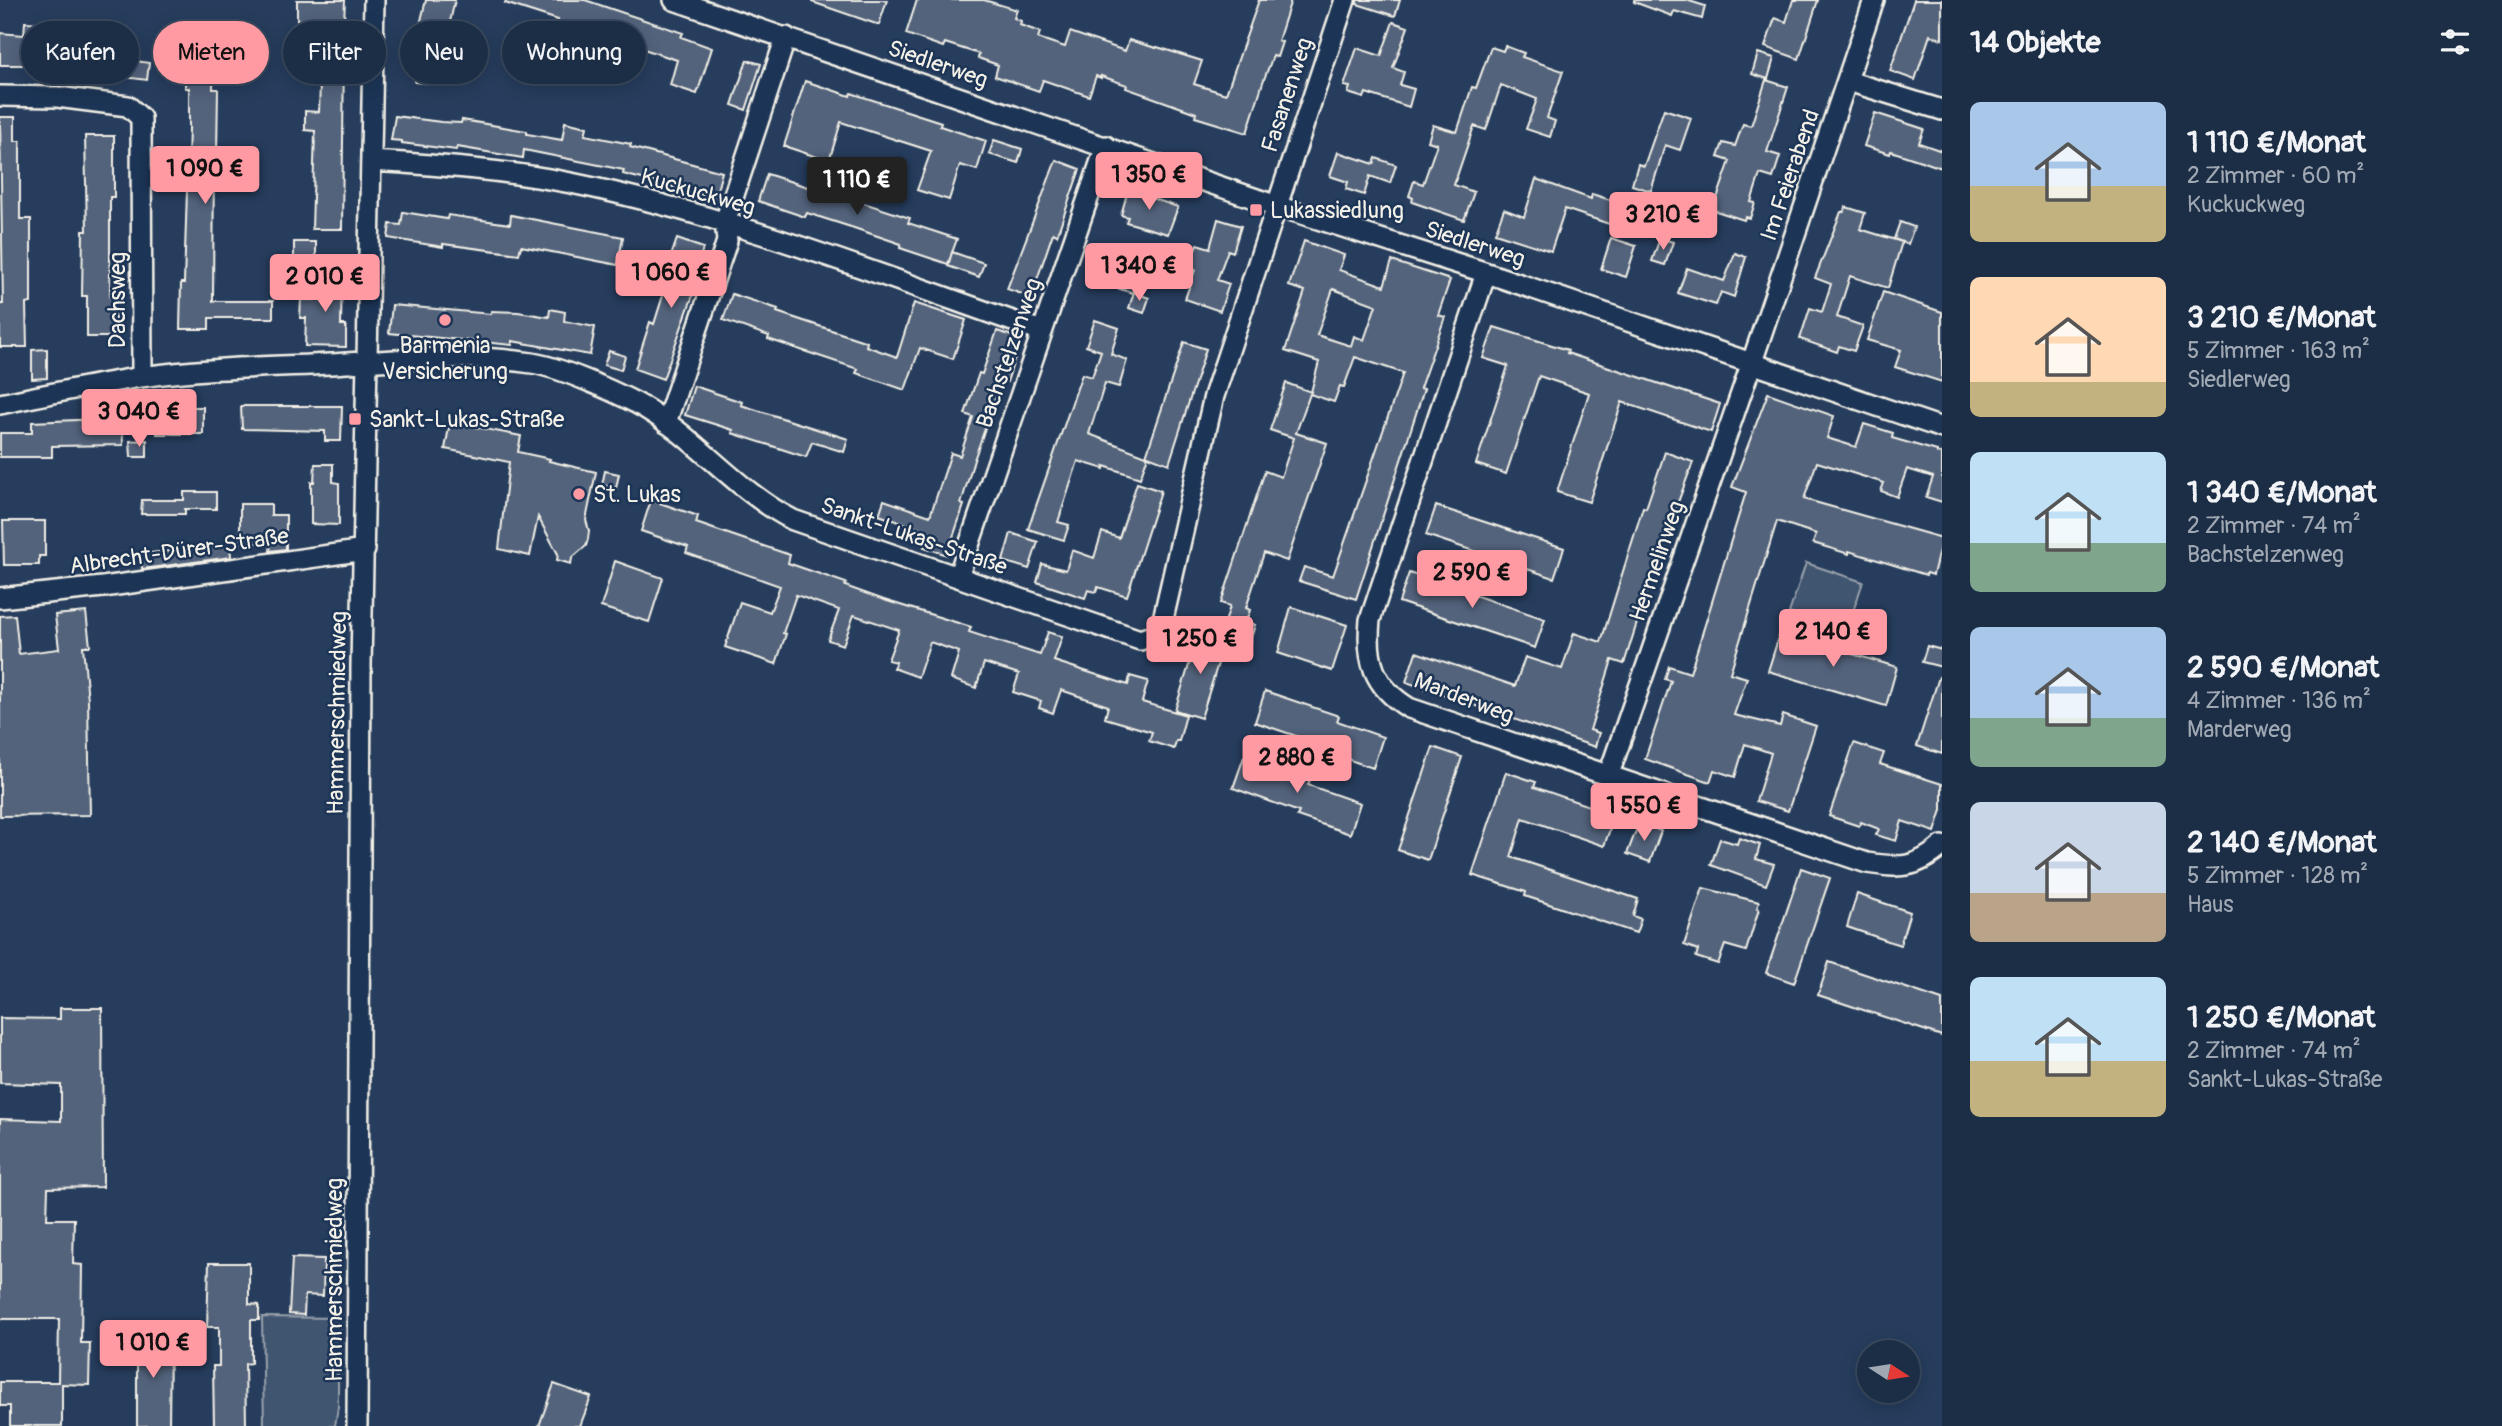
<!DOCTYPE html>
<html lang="de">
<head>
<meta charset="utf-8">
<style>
  body { margin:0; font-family:Pangolin,sans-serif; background:#25364d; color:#f1f3f6; height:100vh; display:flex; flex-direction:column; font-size:26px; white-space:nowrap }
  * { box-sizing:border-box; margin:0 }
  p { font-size:23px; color:#a0a8b3 }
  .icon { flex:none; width:38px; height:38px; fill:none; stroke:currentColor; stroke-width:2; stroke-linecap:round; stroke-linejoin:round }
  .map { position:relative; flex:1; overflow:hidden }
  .details { display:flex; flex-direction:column; background:#1c2e46; width:560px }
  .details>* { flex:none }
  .guide { position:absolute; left:21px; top:21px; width:665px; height:63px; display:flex; gap:14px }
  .needle { width:46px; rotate:102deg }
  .controls { position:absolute; left:1857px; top:1340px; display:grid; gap:14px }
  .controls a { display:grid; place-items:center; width:63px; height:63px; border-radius:50%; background:#1c2e46; box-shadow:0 4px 18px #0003,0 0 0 2px #3a4a5f; font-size:35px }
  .price { position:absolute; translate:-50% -60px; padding:0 16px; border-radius:7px; background:#ff9aa2; color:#111; font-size:23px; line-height:46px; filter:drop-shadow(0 2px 4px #0008) }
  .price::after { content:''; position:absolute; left:50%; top:42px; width:21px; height:16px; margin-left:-10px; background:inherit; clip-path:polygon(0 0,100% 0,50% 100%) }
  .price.selected { background:#222; color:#fff }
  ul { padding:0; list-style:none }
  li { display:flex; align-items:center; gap:21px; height:175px; padding:0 28px }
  li span { display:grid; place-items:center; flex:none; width:196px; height:140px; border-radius:10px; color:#555 }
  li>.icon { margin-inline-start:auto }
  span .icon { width:84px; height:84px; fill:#fffc; stroke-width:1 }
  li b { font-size:30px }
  h2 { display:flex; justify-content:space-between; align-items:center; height:84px; padding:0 28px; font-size:30px }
  .tag { padding:0 24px; border-radius:32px; background:#1c2e46; box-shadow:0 4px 18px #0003,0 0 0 2px #3a4a5f; font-size:24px; line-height:63px }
  .tag.selected { background:#ff9aa2; color:#111 }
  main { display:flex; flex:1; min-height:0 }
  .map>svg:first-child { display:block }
</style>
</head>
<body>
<main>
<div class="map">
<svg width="1942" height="1426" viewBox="0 0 1942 1426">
  <rect width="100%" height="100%" fill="#263d5d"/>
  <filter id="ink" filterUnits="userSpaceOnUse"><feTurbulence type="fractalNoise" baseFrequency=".0143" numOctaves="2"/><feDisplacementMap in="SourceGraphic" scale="14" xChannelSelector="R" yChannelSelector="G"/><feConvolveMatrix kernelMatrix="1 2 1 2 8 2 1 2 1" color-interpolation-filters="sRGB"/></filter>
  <g filter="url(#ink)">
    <path fill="#40546f" stroke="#9aa2ac" stroke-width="2" d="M1806,563L1863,582L1846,632L1789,613Z
      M262,1317L339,1318L338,1361H333V1373L338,1374V1407L335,1426H264Z"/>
    <path fill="#52647b" stroke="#f4f1e8" stroke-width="2" fill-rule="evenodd" d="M297,0H345L344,21H325V53L344,54L342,229H312L315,131L305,130V111L319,112L321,53H309L310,20H297Z
      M426,0H455L444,48L447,49L442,84L415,82L421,43L416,41Z
      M506,0H585L683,33L681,37L712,48L697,94L670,85L677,60L577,27L571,44L553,38L558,20L505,3Z
      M812,0H887L879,25L812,2Z
      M917,0H984L1017,10L1014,18L1021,21L1020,25L1040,32L1038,38L1065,47L1070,32L1125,51L1129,40L1156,48L1157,47L1202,61L1194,84L1226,94L1259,0H1291L1278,41L1282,42L1277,57L1273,56L1263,82L1247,133L1195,117L1196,113L1126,88L1127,85L1101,76V78L1096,76L1089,96L1043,80L1039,91L995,76L998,65L978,58L979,54L945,43L943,47L906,34Z
      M1357,0H1400L1395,16L1357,4Z
      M1634,0H1686L1705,6L1702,19L1674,11L1672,16L1634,2Z
      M1793,0H1818L1799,59L1765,47L1775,18L1786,22Z
      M1914,0H1942V39L1930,35L1915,80L1890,71Z
      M25,22L42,23V25L57,27L56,40L137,51L136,61L149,63L147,80L27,65H0V33L24,35Z
      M1393,22L1408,27L1393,68L1404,72L1400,85L1414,89L1409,107L1366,93L1364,98L1348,93L1350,87L1344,86L1357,48L1381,56Z
      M1505,46L1524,53L1522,57L1563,71L1547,118L1555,121L1550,137L1526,129L1537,99L1501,85L1486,130L1474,126L1454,185L1474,192L1464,220L1412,202L1413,198L1409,196L1414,181L1423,184L1437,144L1428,141L1433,125L1457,132L1472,87L1476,88L1491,47L1503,51Z
      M185,52H214L213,89H218L217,154H214L213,301H273V318H209V329H180L181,283H184L189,128V88H185Z
      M1758,53L1774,58L1768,79L1752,74Z
      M747,60L761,64L746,110L732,105Z
      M1766,80L1788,87L1767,152L1780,156L1773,178L1760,174L1751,202L1755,203L1750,218L1745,217L1744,220L1713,210L1730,161L1718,157L1723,143L1735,146L1743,124L1751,126Z
      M805,81L850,96L851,93L941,122L940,126L986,141L977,170L960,165L949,200L917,190L931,151L841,122L829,161L784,146Z
      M1664,109L1691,118L1680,150L1665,145L1651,191L1632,185L1638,164L1644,166Z
      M1875,113L1924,129L1919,143L1942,151V168L1891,151L1890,154L1864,146Z
      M395,116L441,122L461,123L462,120L527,131V134L562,140L565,122L587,127L585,135L631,144L630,147L722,172L715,198L623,174L624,170L524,150L523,158L457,147L456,150L402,143V141L391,140Z
      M0,117H15V141H20V219H31V303L26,304L27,347H0V304H3Z
      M85,136H114V197H110V297H115V337H87V296H82L83,231H87Z
      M994,140L1022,149L1018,163L989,154Z
      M1338,152L1374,164L1376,158L1396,165L1390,183L1370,176L1364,195L1346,189L1348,182L1330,176Z
      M1056,160L1080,169L1057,235L1053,233L1031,297L1007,289Z
      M767,174L814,189L815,187L910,218L908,223L957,239L948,264L900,248L901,244L854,228L807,213L805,217L758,201Z
      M1536,179L1591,199L1592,194L1623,204L1615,226L1565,209L1551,251L1495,233L1504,209L1524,217Z
      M1128,190L1178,207L1168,234L1126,222L1128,217L1121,215Z
      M1846,207L1865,213L1860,229L1902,242L1888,288L1850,276L1837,317L1863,326L1854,351L1839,346L1837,352L1800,339L1810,308L1822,312L1831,284L1815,278L1841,212H1844Z
      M403,212L447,219L448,215L510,224L511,215L623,237L618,265L521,246L519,254L443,244V247L388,238L390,224L401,225Z
      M1218,219L1241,226L1233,252L1228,250L1217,280L1229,284L1220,311L1185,299L1195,270L1188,268L1197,244L1210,248Z
      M1900,222L1914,227L1908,244L1894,239Z
      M1611,238L1636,246L1626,277L1601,269Z
      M1660,238L1673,242L1665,265L1652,261Z
      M677,239L703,248L698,265L703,267L663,379L635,369L650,322L654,324L675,257L671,256Z
      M1304,241L1344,255L1339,270L1384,286L1392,261L1450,280L1438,315L1445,317L1420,388L1424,389L1356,599L1299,581L1304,567L1333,576L1403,373L1355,357L1344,387L1340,386L1334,402L1310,394L1296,433L1327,443L1287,561L1264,553L1246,608L1250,610L1246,622L1255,625L1248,648L1220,639L1230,606L1221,603L1265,471L1281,477L1294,438L1270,430L1286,383L1311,392L1319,362L1285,351L1305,291L1289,286ZM1333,289L1376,305L1364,340L1354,336L1351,346L1317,335Z
      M294,242H316V271H294Z
      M952,252L984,263L979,277L948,266Z
      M1735,253L1746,257L1734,297L1721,292L1716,305L1678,293L1687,268L1724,281Z
      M1107,255L1141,266L1133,293L1107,285L1111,271L1102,268Z
      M315,275L342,276L341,325H346V347L305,346L306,318H300L301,299L314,300Z
      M1134,292L1149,298L1144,313L1129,308Z
      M1883,292L1942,312V382L1895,367L1901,350L1867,340Z
      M732,294L778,309L777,312L867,342L866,346L897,357L914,303L966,320L953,359L920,348L905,390L856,373L858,369L768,339L769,336L723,320Z
      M392,305L491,314V311L518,312L549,317L550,309L565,312L564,321L595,327L590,355L512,341V345L389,333Z
      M1095,320L1119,328L1111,354L1127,360L1119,387L1105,383L1089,434L1146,456L1184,342L1206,349L1169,464L1148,456L1140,478L1104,466V469L1078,461L1058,522L1069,525L1064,540L1028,529L1082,374L1092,377L1101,351L1086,346Z
      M1494,327L1568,350L1567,353L1720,404L1711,432L1622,402L1589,502L1557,492L1589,393L1539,376L1506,474L1476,464L1508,366L1483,358Z
      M997,331L1021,339L1007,382L1002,380L974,460L961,504L964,505L947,555L924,547L929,532L879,515L884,500L930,516L951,453L960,456L973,417L965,414L979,373L982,374Z
      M47,349V378L32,379V350Z
      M609,351L625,356L621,370L604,365Z
      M694,386L742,402L741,405L848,439L844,452L812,442L806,457L732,433L733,430L685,415Z
      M1768,393L1834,416L1827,438L1856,447L1864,424L1893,433L1892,438L1937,451V453L1942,454V502L1926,497L1933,477L1907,469L1897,497L1881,491L1884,483L1817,462L1804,499L1942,538L1933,575L1927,573L1926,575L1849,551V554L1813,543L1816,534L1777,521L1730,673L1747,678L1734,715L1780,726L1783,715L1816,726L1788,811L1756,801L1771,753L1745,744L1735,777L1714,770L1710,782L1645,759L1671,681L1665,679L1669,666L1690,673L1746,492L1732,487Z
      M241,406H342L341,441H325V431L242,429Z
      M157,407H203V434H157Z
      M122,418L123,445L52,446V457H0V433H32V422Z
      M450,422L521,436L518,452L550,459L549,461L596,472L586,520L589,531L588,539L586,546L572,558L571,564L557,560L558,554L538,517L530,556L499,549L509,462L445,449Z
      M147,440V457H131L130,441Z
      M1665,452L1693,462L1659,553L1624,664L1612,660L1590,730L1599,733L1595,747L1406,682L1416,652L1515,686L1525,657L1562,669L1574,633L1601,642L1643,507L1646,508Z
      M315,464H333V482L339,483V525L311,524V482H314Z
      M605,471L619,474L616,488L602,485Z
      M1137,483L1161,491L1127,596L1098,587L1096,592L1088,590L1085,598L1037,582L1042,564L1066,570L1072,550L1094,558L1102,532L1119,538Z
      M184,492H216V509H185V514H141L142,500H184Z
      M651,500L698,516L696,523L790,555L788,563L846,583L845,586L884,600L971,627L969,632L1040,655L1048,632L1062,637L1054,661L1128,685L1130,676L1148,681L1142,702L1186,715L1179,741H1176L1174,749L1149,741L1152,732L1105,718L1108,706L1061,690L1053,713L1039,708L1041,701L1013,692L1019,674L984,663L976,688L951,679L959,652L930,642L918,677L893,668L896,662L888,660L899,630L854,615L843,645L828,640L839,610L796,595L783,633L786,634L776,664L725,647L740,602L770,612L780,586L686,553L688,547L641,531Z
      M240,504H271V515H286V549L270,551L271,543H240Z
      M1436,506L1564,548L1554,578L1426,535Z
      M3,521H45V556H39V565H4Z
      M1011,533L1038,542L1029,569L1003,561Z
      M230,545L231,557L142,569L141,554Z
      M615,561L663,578L649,622L601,607Z
      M1409,573L1545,619L1535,648L1399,602Z
      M1291,607L1347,625L1332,671L1278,653Z
      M86,612L90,646H83L88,700L90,815L0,816V616L15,615L19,654L59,649L55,615Z
      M1199,633L1225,641L1201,718L1175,710Z
      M1780,633L1897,667L1886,706L1768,671Z
      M1927,646L1942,650V667L1922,662Z
      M1939,677L1942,678V754L1917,746Z
      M1265,691L1339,716L1337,721L1383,737L1373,768L1321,750L1323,745L1255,722Z
      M1854,743L1884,753L1880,764L1942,784V810L1935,832L1902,821L1896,841L1876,835L1879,829L1861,822L1859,826L1829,816Z
      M1433,747L1462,757L1428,860L1398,850Z
      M1244,757L1310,780L1308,785L1360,803L1350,834L1297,816L1299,812L1233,788Z
      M1506,772L1536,782L1534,787L1615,815L1604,846L1523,818L1511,857L1638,899L1633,916L1641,919L1636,933L1525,896L1526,892L1472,875Z
      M1639,823L1661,831L1650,862L1627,854Z
      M1739,838L1760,845L1756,859L1774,864L1766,885L1711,865L1720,839L1737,844Z
      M1801,868L1830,878L1794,983L1766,973Z
      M1703,888L1759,902L1757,908L1759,909L1746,951L1725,945L1718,964L1696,957L1698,950L1684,945Z
      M1857,894L1910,912L1900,945L1847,927Z
      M1829,962L1942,1000V1036L1818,995Z
      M60,1008H102L103,1187L48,1188L47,1219H74L73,1264L82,1265L81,1343H90L89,1385L62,1384V1426H10V1406H0V1382H58L59,1319H0V1119L61,1121V1085L0,1083V1018L60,1019Z
      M292,1258L324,1259L323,1296L305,1295L304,1315L289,1314Z
      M209,1263H249V1304L259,1305V1320H251V1363L245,1364L246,1425L214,1426L213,1366H219V1327H207Z
      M145,1331H161V1340H170L169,1426H137V1340H145Z
      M554,1384L591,1397L580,1426H539Z"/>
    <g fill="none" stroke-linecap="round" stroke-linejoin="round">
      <defs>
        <path id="minor" d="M674,0L1277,206L1484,272L1942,428
          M1848,81L1942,110
          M0,96L57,97L128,106L141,118L142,377
          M371,161C437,165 505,170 571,183C729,215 888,278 1041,331
          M1486,273L1370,620C1366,660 1373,686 1409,708L1867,863C1901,868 1915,869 1942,846
          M0,404C47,394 93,385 141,377C204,368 267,367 331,364C397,360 466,353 532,363C559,367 611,390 636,403C694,434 734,490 793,520L1140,640L1155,635L1161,628L1214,396L1345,0
          M666,423L727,241L725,222L786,37
          M958,577L1106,146
          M0,598L103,587L365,550
          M1609,774L1751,365L1874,0
          M357,1426L361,666L374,0"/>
      </defs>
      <use href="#minor" stroke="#f4f1e8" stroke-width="24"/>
      <use href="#minor" stroke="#1d3557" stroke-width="19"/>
    </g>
  </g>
  <g fill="#ff9aa2" stroke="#1d3557" stroke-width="2.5">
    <rect x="1249" y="203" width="14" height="14" rx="3.5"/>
    <circle cx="445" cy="320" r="7"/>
    <rect x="348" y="412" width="14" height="14" rx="3.5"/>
    <circle cx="579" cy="494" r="7"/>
  </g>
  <g text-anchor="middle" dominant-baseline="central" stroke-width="5" stroke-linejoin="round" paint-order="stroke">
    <g font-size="23" fill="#f4f1e8" stroke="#1d3557">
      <text transform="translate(938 64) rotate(19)">Siedlerweg</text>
      <text transform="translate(1287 95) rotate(-72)">Fasanenweg</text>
      <text transform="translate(1790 175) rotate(-71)">Im Feierabend</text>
      <text transform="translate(698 192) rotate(16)">Kuckuckweg</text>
      <text transform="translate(1475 244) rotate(18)">Siedlerweg</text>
      <text transform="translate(117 300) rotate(-90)">Dachsweg</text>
      <text transform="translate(1009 353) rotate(-71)">Bachstelzenweg</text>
      <text transform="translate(914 536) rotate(19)">Sankt-Lukas-Straße</text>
      <text transform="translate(179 551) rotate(-8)">Albrecht-Dürer-Straße</text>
      <text transform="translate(1657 561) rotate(-71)">Hermelinweg</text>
      <text transform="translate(1464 698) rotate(21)">Marderweg</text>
      <text transform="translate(337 713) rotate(-89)">Hammerschmiedweg</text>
      <text transform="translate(334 1280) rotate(-90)">Hammerschmiedweg</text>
    </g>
    <g font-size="23" fill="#f4f1e8" stroke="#1d3557" text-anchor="start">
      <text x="1270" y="210">Lukassiedlung</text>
      <text x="445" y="345" text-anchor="middle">Barmenia<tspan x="445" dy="26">Versicherung</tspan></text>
      <text x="369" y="419">Sankt-Lukas-Straße</text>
      <text x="593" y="494">St. Lukas</text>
    </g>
  </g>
</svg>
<div class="controls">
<a><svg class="needle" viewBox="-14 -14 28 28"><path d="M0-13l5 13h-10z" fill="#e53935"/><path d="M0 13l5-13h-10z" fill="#a0a8b3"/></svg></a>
</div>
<b class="price" style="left:205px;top:206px">1 090 €</b>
<b class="price" style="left:1149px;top:212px">1 350 €</b>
<b class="price selected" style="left:857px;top:217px">1 110 €</b>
<b class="price" style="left:1663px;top:252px">3 210 €</b>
<b class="price" style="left:1139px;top:303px">1 340 €</b>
<b class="price" style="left:671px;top:310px">1 060 €</b>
<b class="price" style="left:325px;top:314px">2 010 €</b>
<b class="price" style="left:139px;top:449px">3 040 €</b>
<b class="price" style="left:1472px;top:610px">2 590 €</b>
<b class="price" style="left:1833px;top:669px">2 140 €</b>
<b class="price" style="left:1200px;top:676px">1 250 €</b>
<b class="price" style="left:1297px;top:795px">2 880 €</b>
<b class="price" style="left:1644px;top:843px">1 550 €</b>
<b class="price" style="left:153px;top:1380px">1 010 €</b>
<div class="guide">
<a class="tag">Kaufen</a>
<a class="tag selected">Mieten</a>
<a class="tag">Filter</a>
<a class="tag">Neu</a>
<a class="tag">Wohnung</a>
</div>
</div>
<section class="details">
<h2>14 Objekte<svg class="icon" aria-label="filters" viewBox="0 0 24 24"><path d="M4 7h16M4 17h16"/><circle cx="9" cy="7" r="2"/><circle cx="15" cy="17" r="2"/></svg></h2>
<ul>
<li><span style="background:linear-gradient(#a9c7e8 60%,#c2b280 0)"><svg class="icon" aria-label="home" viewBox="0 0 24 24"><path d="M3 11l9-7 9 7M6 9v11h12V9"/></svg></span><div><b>1 110 €/Monat</b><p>2 Zimmer · 60 m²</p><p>Kuckuckweg</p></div></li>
<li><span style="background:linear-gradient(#ffd9b3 75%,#c2b280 0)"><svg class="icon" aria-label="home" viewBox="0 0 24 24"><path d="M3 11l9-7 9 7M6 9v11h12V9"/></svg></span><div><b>3 210 €/Monat</b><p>5 Zimmer · 163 m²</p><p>Siedlerweg</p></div></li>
<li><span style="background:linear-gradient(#bfe0f5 65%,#7fa58c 0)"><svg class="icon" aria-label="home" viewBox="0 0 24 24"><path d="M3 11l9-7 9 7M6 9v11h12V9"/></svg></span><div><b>1 340 €/Monat</b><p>2 Zimmer · 74 m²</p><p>Bachstelzenweg</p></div></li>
<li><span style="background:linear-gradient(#a9c7e8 65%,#7fa58c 0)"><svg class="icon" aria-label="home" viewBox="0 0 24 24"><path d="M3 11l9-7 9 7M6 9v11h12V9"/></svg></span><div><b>2 590 €/Monat</b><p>4 Zimmer · 136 m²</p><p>Marderweg</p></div></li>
<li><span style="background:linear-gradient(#c9d6e8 65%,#b9a48a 0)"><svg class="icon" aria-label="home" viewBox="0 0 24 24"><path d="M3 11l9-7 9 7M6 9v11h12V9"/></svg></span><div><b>2 140 €/Monat</b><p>5 Zimmer · 128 m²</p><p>Haus</p></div></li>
<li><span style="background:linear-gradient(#bfe0f5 60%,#c2b280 0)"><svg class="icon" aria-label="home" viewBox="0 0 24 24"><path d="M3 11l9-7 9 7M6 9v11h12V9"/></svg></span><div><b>1 250 €/Monat</b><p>2 Zimmer · 74 m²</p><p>Sankt-Lukas-Straße</p></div></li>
</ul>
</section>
</main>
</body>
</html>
